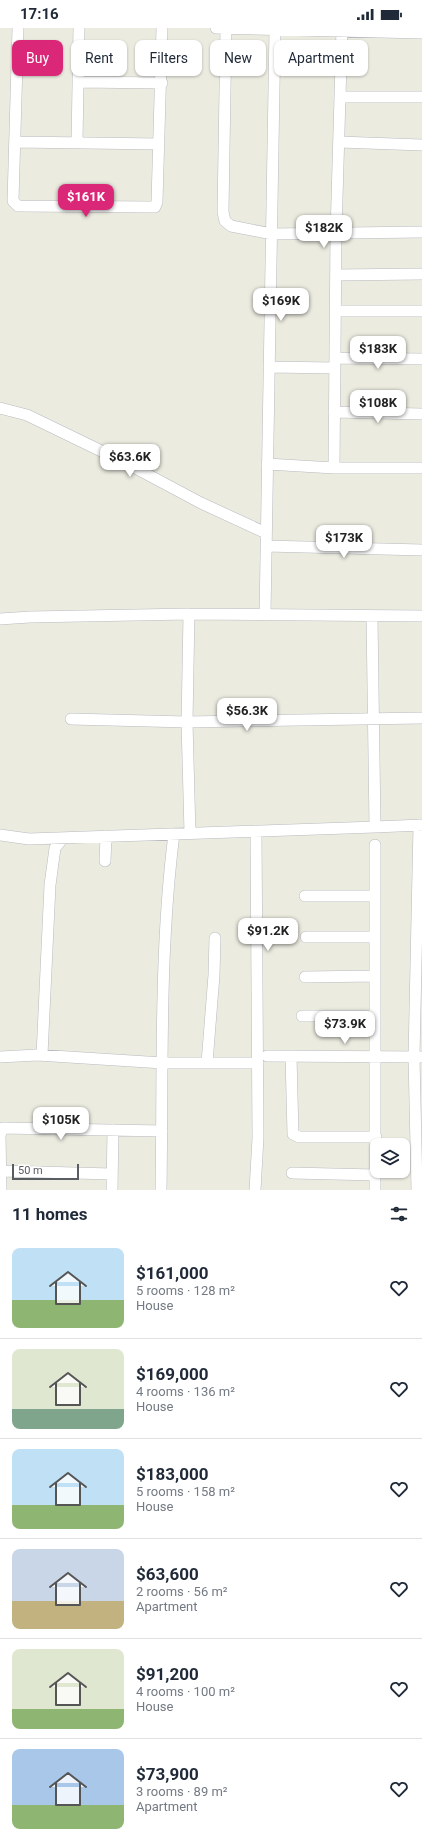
<!DOCTYPE html>
<html lang="en">
<head>
<meta charset="utf-8">
<style>
  body { margin:0; font-family:Roboto,sans-serif; background:#f6f6f7; color:#1f2937; height:100vh; display:flex; flex-direction:column; font-size:15px; white-space:nowrap }
  * { box-sizing:border-box; margin:0 }
  p { font-size:13px; color:#747a83 }
  .icon { flex:none; width:22px; height:22px; fill:none; stroke:currentColor; stroke-width:2; stroke-linecap:round; stroke-linejoin:round }
  .map { position:relative; height:1162px; overflow:hidden }
  .sheet { display:flex; flex-direction:column; background:#fff; flex:1 }
  .sheet>* { flex:none }
  .top-card { position:absolute; left:12px; top:12px; width:398px; height:36px; display:flex; gap:8px }
  .controls { position:absolute; left:370px; top:1110px; display:grid; gap:8px }
  .controls a { display:grid; place-items:center; width:40px; height:40px; border-radius:8px; background:#fff; box-shadow:0 1px 3px #0004; font-size:20px }
  .scale { position:absolute; left:12px; bottom:10px; width:67px; box-sizing:border-box; padding-left:4px; border:2px solid #595c61; border-top:0; font-size:11px; line-height:14px; white-space:nowrap; color:#595c61; -webkit-text-stroke:3px #fff; paint-order:stroke }
  .price { position:absolute; translate:-50% -34px; padding:0 9px; border-radius:8px; background:#fff; color:#222; font-size:13px; line-height:26px; filter:drop-shadow(0 1px 2px #0008) }
  .price::after { content:''; position:absolute; left:50%; top:24px; width:12px; height:9px; margin-left:-6px; background:inherit; clip-path:polygon(0 0,100% 0,50% 100%) }
  .price.selected { background:#db2777; color:#fff }
  ul { padding:0; list-style:none }
  li { display:flex; align-items:center; gap:12px; height:100px; padding:0 12px }
  li+li { border-top:1px solid #e0e1e3 }
  li span { display:grid; place-items:center; flex:none; width:112px; height:80px; border-radius:8px; color:#555 }
  li>.icon { margin-inline-start:auto }
  span .icon { width:48px; height:48px; fill:#fffc; stroke-width:1 }
  li b { font-size:17px }
  h2 { display:flex; justify-content:space-between; align-items:center; height:48px; padding:0 12px; font-size:17px }
  .chip { padding:0 14px; border-radius:8px; background:#fff; box-shadow:0 1px 3px #0004; font-size:14px; line-height:36px }
  .chip.selected { background:#db2777; color:#fff }
  .status { display:flex; justify-content:space-between; align-items:center; height:28px; padding:0 20px; background:#fff; direction:ltr }
  .status svg { height:11px; fill:currentColor }
  .map>svg:first-child { display:block }
</style>
</head>
<body>
<div class="status"><b>17:16</b><svg viewBox="0 0 49 12"><path d="M0 12V9h3v3zM5 12V6h3v6zM10 12V3h3v9zM15 12V0h3v12zM26 1h20v11H26zM47 4h2v5h-2z"/></svg></div>
<div class="map">
<svg width="422" height="1162" viewBox="0 0 422 1162">
  <rect width="100%" height="100%" fill="#ecebe0"/>
  <g fill="none" stroke-linecap="round" stroke-linejoin="round">
    <defs>
      <path id="street" d="M18,0L13,173L18,178L152,179H155L157,174L162,0
        M216,0L422,5
        M226,1L223,184L225,193L231,198L272,206L422,204
        M78,54L162,55
        M340,69H422
        M16,114L159,116
        M339,114L422,117
        M77,115L79,0
        M336,247L422,246
        M336,283H422
        M335,330L422,331
        M269,339L335,340
        M0,380L27,387L124,434L201,475L266,505
        M334,384L422,386
        M267,436L334,440H422
        M334,440L336,205L342,0
        M266,518L422,522
        M189,586L187,694L190,805
        M265,587L275,2
        M372,588L375,799L422,797
        M0,591L30,589L189,586L422,588
        M71,691L187,694L422,690
        M0,807L29,811L375,799
        M375,817V1162
        M105,833L106,808
        M305,868H375
        M306,909H375
        M305,949L375,948
        M302,988H375
        M42,1027L50,857L55,820L63,810
        M267,1028L421,1029
        M291,1028L293,1106L299,1109H376
        M0,1029L37,1027L163,1035H258
        M207,1035L214,947L215,910
        M1,1143L112,1146
        M292,1145L375,1147
        M1,1162L0,1107L3,1100L162,1103
        M112,1162L113,1102
        M161,1162C163,1044 159,924 174,806
        M255,1162L258,1110L256,803
        M417,1162L414,1029L419,797"/>
    </defs>
    <use href="#street" stroke="#b8babf" stroke-width="12"/>
    <use href="#street" stroke="#fff" stroke-width="11"/>
  </g>
</svg>
<div class="controls">
<a><svg class="icon" aria-label="layers" viewBox="0 0 24 24"><path d="M12 4l9 5-9 5-9-5zM3 14l9 5 9-5"/></svg></a>
</div>
<div class="scale">50 m</div>
<b class="price selected" style="left:86px;top:190px">$161K</b>
<b class="price" style="left:324px;top:221px">$182K</b>
<b class="price" style="left:281px;top:294px">$169K</b>
<b class="price" style="left:378px;top:342px">$183K</b>
<b class="price" style="left:378px;top:396px">$108K</b>
<b class="price" style="left:130px;top:450px">$63.6K</b>
<b class="price" style="left:344px;top:531px">$173K</b>
<b class="price" style="left:247px;top:704px">$56.3K</b>
<b class="price" style="left:268px;top:924px">$91.2K</b>
<b class="price" style="left:345px;top:1017px">$73.9K</b>
<b class="price" style="left:61px;top:1113px">$105K</b>
<div class="top-card">
<a class="chip selected">Buy</a>
<a class="chip">Rent</a>
<a class="chip">Filters</a>
<a class="chip">New</a>
<a class="chip">Apartment</a>
</div>
</div>
<section class="sheet">
<h2>11 homes<svg class="icon" aria-label="filters" viewBox="0 0 24 24"><path d="M4 7h16M4 17h16"/><circle cx="9" cy="7" r="2"/><circle cx="15" cy="17" r="2"/></svg></h2>
<ul>
<li><span style="background:linear-gradient(#bfe0f5 65%,#8fb573 0)"><svg class="icon" aria-label="home" viewBox="0 0 24 24"><path d="M3 11l9-7 9 7M6 9v11h12V9"/></svg></span><div><b>$161,000</b><p>5 rooms · 128 m²</p><p>House</p></div><svg class="icon" aria-label="heart" viewBox="0 0 24 24"><path d="M12 20l-8-8c-3-5 5-10 8-4 3-6 11-1 8 4z"/></svg></li>
<li><span style="background:linear-gradient(#dfe7d0 75%,#7fa58c 0)"><svg class="icon" aria-label="home" viewBox="0 0 24 24"><path d="M3 11l9-7 9 7M6 9v11h12V9"/></svg></span><div><b>$169,000</b><p>4 rooms · 136 m²</p><p>House</p></div><svg class="icon" aria-label="heart" viewBox="0 0 24 24"><path d="M12 20l-8-8c-3-5 5-10 8-4 3-6 11-1 8 4z"/></svg></li>
<li><span style="background:linear-gradient(#bfe0f5 70%,#8fb573 0)"><svg class="icon" aria-label="home" viewBox="0 0 24 24"><path d="M3 11l9-7 9 7M6 9v11h12V9"/></svg></span><div><b>$183,000</b><p>5 rooms · 158 m²</p><p>House</p></div><svg class="icon" aria-label="heart" viewBox="0 0 24 24"><path d="M12 20l-8-8c-3-5 5-10 8-4 3-6 11-1 8 4z"/></svg></li>
<li><span style="background:linear-gradient(#c9d6e8 65%,#c2b280 0)"><svg class="icon" aria-label="home" viewBox="0 0 24 24"><path d="M3 11l9-7 9 7M6 9v11h12V9"/></svg></span><div><b>$63,600</b><p>2 rooms · 56 m²</p><p>Apartment</p></div><svg class="icon" aria-label="heart" viewBox="0 0 24 24"><path d="M12 20l-8-8c-3-5 5-10 8-4 3-6 11-1 8 4z"/></svg></li>
<li><span style="background:linear-gradient(#dfe7d0 75%,#8fb573 0)"><svg class="icon" aria-label="home" viewBox="0 0 24 24"><path d="M3 11l9-7 9 7M6 9v11h12V9"/></svg></span><div><b>$91,200</b><p>4 rooms · 100 m²</p><p>House</p></div><svg class="icon" aria-label="heart" viewBox="0 0 24 24"><path d="M12 20l-8-8c-3-5 5-10 8-4 3-6 11-1 8 4z"/></svg></li>
<li><span style="background:linear-gradient(#a9c7e8 70%,#8fb573 0)"><svg class="icon" aria-label="home" viewBox="0 0 24 24"><path d="M3 11l9-7 9 7M6 9v11h12V9"/></svg></span><div><b>$73,900</b><p>3 rooms · 89 m²</p><p>Apartment</p></div><svg class="icon" aria-label="heart" viewBox="0 0 24 24"><path d="M12 20l-8-8c-3-5 5-10 8-4 3-6 11-1 8 4z"/></svg></li>
</ul>
</section>
</body>
</html>
